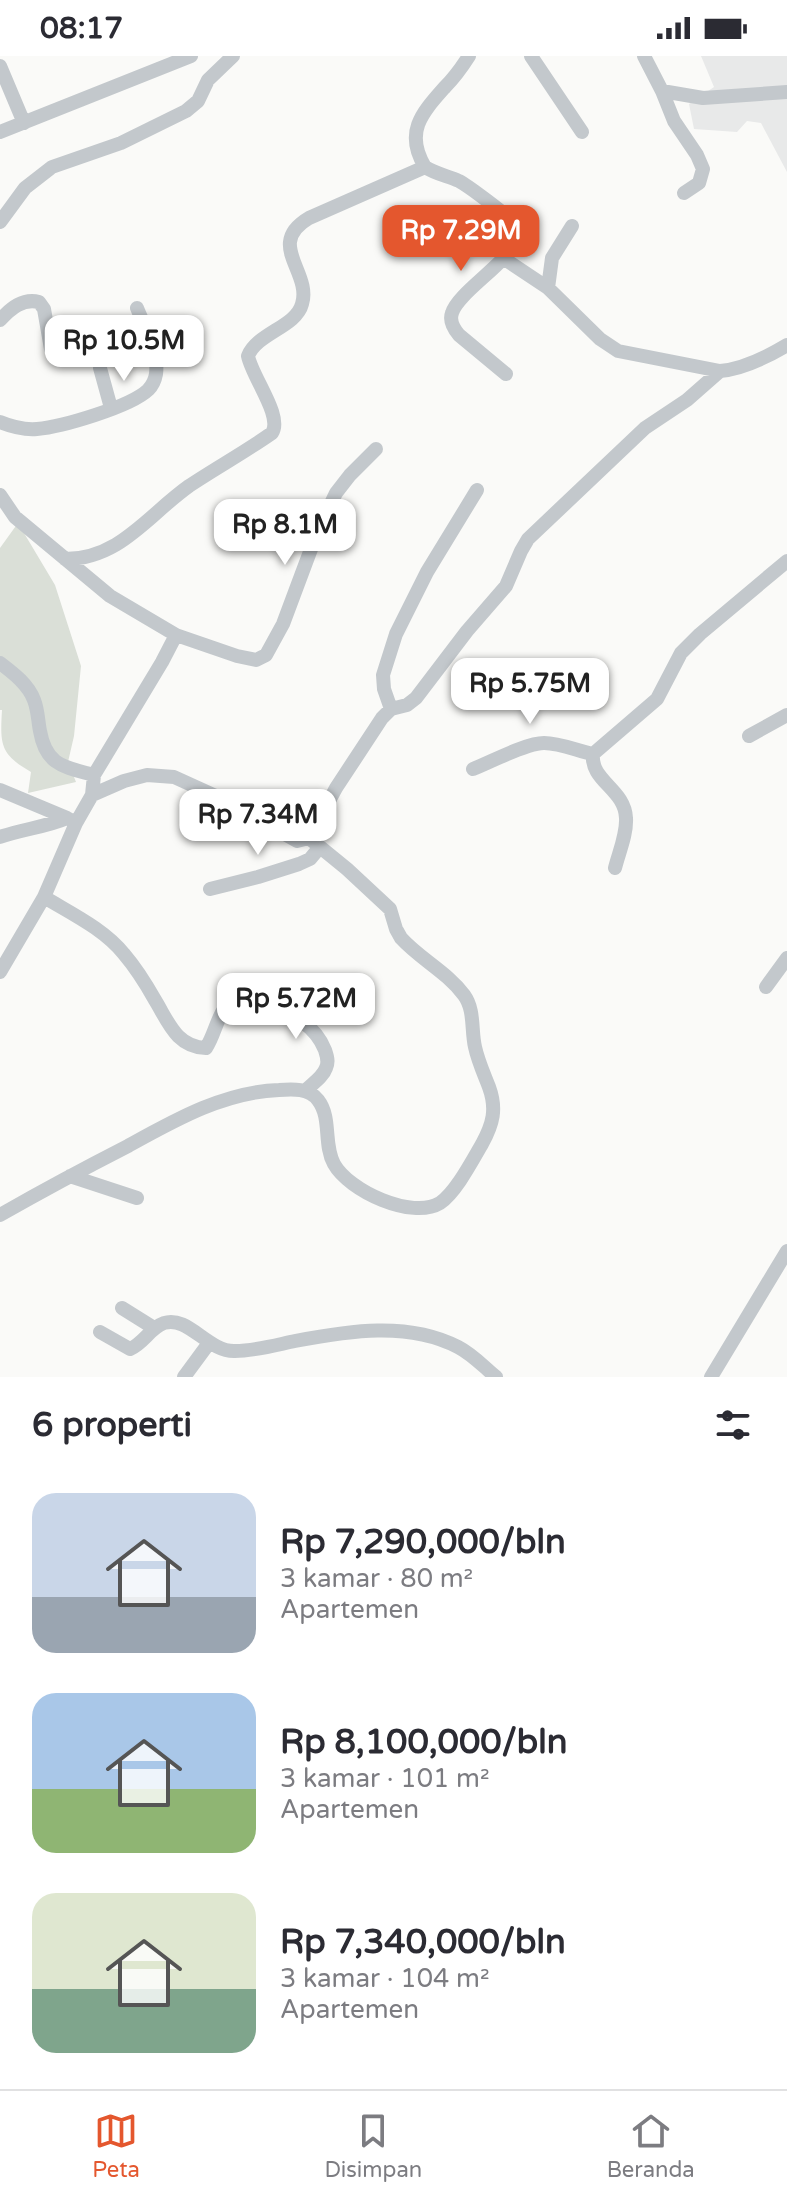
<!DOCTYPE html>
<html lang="id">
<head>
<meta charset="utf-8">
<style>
  body { margin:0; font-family:"Varela Round",sans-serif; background:#f2f2f3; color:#2b2b33; height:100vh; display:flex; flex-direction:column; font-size:30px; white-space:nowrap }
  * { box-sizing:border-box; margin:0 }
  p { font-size:26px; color:#7c7c81 }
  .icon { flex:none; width:44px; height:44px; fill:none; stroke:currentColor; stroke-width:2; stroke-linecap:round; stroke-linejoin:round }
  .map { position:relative; height:1321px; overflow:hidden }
  .drawer { display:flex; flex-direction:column; background:#fff; flex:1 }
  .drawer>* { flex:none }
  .price { position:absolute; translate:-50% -68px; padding:0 18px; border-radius:16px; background:#fff; color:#222; font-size:26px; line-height:52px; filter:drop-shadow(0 2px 4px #0008) }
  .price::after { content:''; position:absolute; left:50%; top:48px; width:24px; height:18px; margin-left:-12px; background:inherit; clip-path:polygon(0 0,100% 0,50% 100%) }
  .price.on { background:#e4572e; color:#fff }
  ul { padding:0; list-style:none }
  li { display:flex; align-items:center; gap:24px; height:200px; padding:0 32px }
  li span { display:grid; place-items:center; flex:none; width:224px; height:160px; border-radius:24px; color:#555 }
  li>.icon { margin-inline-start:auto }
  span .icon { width:96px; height:96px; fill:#fffc; stroke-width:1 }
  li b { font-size:34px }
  h2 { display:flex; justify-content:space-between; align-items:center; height:96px; padding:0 32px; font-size:34px }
  .status { display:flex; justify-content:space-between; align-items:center; height:56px; padding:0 40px; background:#fff; direction:ltr }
  .status svg { height:22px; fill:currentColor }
  .tab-bar { display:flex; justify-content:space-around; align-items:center; height:112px; border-top:2px solid #e1e1e2; background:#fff; font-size:22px; color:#7c7c81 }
  .tab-bar a { display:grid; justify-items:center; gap:4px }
  .tab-bar .on { color:#e4572e }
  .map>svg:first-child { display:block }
</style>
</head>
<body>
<div class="status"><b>08:17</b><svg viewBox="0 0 49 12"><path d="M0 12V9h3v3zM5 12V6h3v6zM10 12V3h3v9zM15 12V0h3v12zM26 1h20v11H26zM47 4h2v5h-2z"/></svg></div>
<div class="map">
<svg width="787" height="1321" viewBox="0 0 787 1321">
  <rect width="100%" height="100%" fill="#fafaf8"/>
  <path fill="#e8e9e9" d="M701,0H787V116L761,67L747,65L737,76L694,73L689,48L714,31Z"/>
  <path fill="#dadfd7" d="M18,467L55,529L81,610L74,680L68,706L76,726L28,737L31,716C0,698 0,689 2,654H0V492Z"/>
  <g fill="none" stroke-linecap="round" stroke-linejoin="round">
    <path stroke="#c3c8cc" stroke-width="14" d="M469,0C462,11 454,22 445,31C422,57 404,76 425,111C436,118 448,120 459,125C467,129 507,159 513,166C516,170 518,172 518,177C518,201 458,235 452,257C449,265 454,273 459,279L506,318
      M531,0L582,76
      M644,0L662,35L703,42L787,36
      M0,10L24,67
      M662,35L674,65L697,99L703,113L699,127L684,137
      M0,76L191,0
      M0,166L25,132L52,111L121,87L186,55L198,45L208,24L233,0
      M503,202L548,232L600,283L618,295L720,315C744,313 767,301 787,289
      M548,232L552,202L572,170
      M0,264C11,252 23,242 39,246L44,253L51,293
      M100,312L111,352
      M0,366C12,371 24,374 37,373C61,371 130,351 148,334C152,330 155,324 156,318C159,296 145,272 137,252
      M0,439L15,461L110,540L176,579L237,600L256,604L266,599L283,568L317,477L336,437L350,419L376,393
      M65,503C120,503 148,459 189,430C216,412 245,396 272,377C283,360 252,321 248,300C257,277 296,271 302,248C312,216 265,188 309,162L425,111
      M0,607C13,617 28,628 34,644C38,654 38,665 40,675C46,710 65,711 94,719
      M391,653L384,633L383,619L396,578L427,516L477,434
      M749,680L787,659
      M473,713C491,706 526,687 544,687C560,687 578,695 593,698
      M0,734L67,762L76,767
      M92,739L124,725L147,719L174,721L218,741L297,785L309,782L336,732L382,662L391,653L407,649L416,642L467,575L506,530L521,495L528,483L645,372L687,344L720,315
      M0,781C23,773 46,771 67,762
      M615,812C619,796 627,778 626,762C625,733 590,725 593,698L657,643L681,597L700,578L787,505
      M210,833L258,821L299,808L310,803L320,791
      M44,841C72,858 104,873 124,898C136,912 146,928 155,944C168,965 176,991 206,992C216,977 217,956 233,943C237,940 245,939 251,940C256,941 262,946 268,948C291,958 315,968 325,994C327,1000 329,1006 326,1012C323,1021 312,1028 305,1035
      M0,916L44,841L76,767L92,739L94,719L162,606L176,579
      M766,931L787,902
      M70,1120L137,1142
      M0,1159C42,1135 85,1112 128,1090C175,1064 224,1036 279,1034C293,1033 309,1032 318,1044C332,1062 323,1088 334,1108C349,1135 412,1164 440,1147C456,1136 472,1105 482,1088C493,1068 497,1053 489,1031C484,1018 478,1005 475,991C471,974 475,954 464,939C447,916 420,903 401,882L396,873L390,853L347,813L309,782
      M122,1252L154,1272
      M100,1276L130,1293C144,1287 150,1272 164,1267C188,1259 208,1296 235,1295C255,1295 276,1289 295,1285C348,1275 408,1265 458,1291C472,1298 484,1311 496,1321
      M184,1321L209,1287
      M711,1321L787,1195"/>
  </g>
</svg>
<b class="price on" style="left:461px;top:217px">Rp 7.29M</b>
<b class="price" style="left:124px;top:327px">Rp 10.5M</b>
<b class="price" style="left:285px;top:511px">Rp 8.1M</b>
<b class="price" style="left:530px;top:670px">Rp 5.75M</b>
<b class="price" style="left:258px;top:801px">Rp 7.34M</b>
<b class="price" style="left:296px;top:985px">Rp 5.72M</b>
</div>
<section class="drawer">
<h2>6 properti<svg class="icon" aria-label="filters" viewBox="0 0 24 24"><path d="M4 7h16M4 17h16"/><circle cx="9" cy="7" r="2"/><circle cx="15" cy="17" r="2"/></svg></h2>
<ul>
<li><span style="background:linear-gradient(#c9d6e8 65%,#9aa5b1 0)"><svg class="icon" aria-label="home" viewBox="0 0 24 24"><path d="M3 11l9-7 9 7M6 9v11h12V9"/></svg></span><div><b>Rp 7,290,000/bln</b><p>3 kamar · 80 m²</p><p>Apartemen</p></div></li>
<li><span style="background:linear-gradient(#a9c7e8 60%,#8fb573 0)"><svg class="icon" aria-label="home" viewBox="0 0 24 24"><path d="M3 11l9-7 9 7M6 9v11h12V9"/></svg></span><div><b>Rp 8,100,000/bln</b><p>3 kamar · 101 m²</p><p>Apartemen</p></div></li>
<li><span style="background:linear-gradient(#dfe7d0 60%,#7fa58c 0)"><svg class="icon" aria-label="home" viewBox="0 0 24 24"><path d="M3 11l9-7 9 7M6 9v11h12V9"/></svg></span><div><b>Rp 7,340,000/bln</b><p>3 kamar · 104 m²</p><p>Apartemen</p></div></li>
</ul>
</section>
<nav class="tab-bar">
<a class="on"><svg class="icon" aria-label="map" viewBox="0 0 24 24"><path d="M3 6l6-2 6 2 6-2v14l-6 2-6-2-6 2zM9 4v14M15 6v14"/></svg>Peta</a>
<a><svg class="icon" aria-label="saved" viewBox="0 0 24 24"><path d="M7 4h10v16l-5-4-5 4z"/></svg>Disimpan</a>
<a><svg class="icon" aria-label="home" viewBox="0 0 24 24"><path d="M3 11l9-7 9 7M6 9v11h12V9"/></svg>Beranda</a>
</nav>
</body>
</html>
